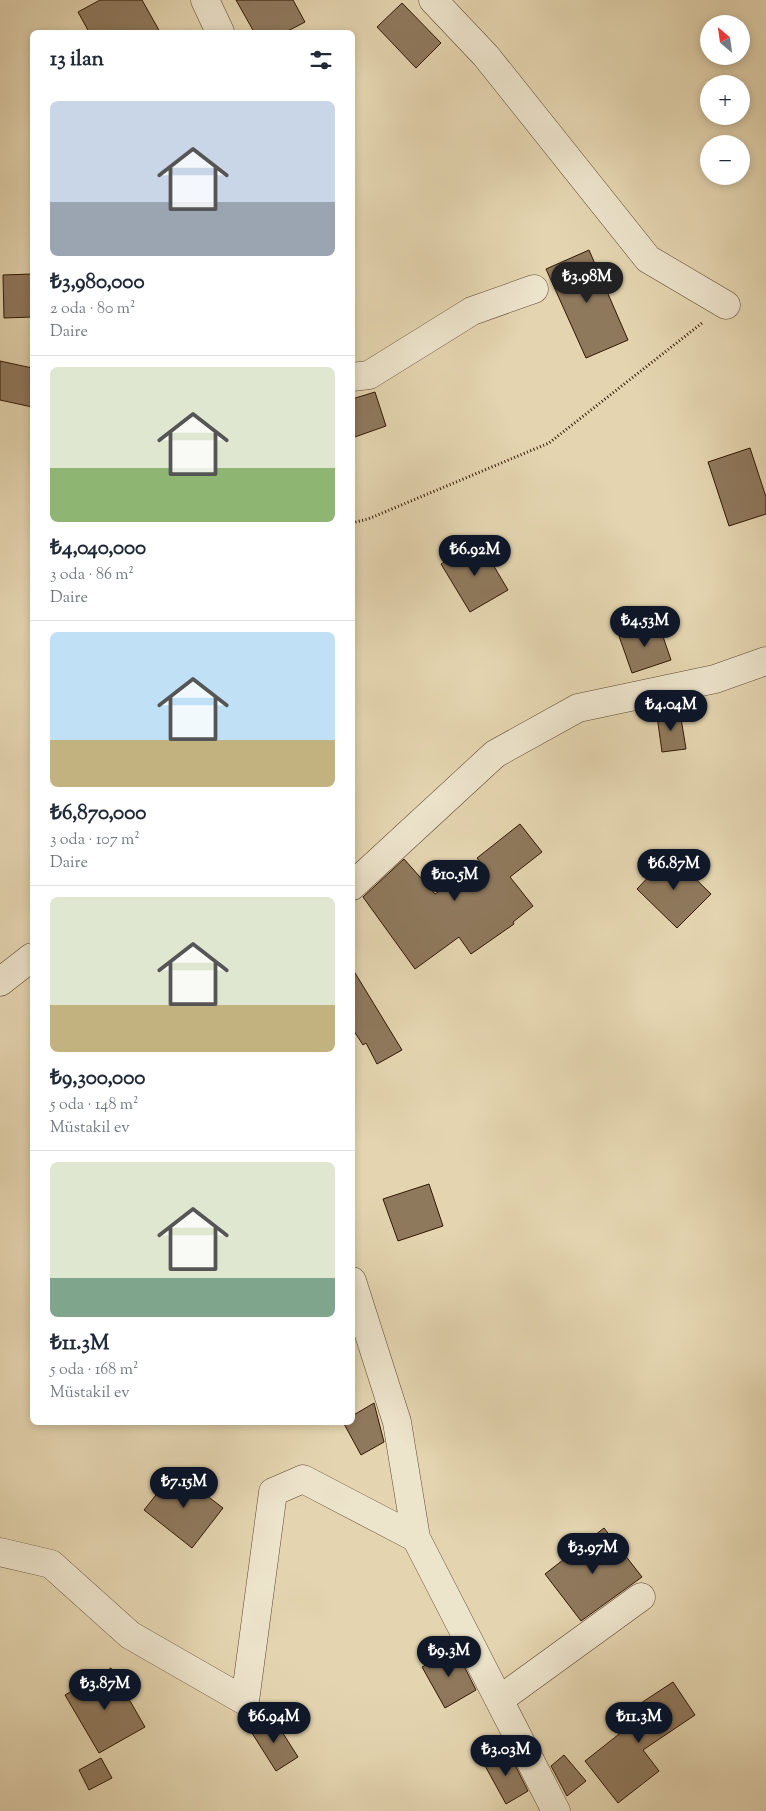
<!DOCTYPE html>
<html lang="tr">
<head>
<meta charset="utf-8">
<style>
  body { margin:0; font-family:"Sorts Mill Goudy",serif; background:#f2f2f3; color:#1f2937; height:100vh; display:flex; flex-direction:column; font-size:19px; white-space:nowrap }
  * { box-sizing:border-box; margin:0 }
  p { font-size:16px; color:#747a83 }
  .icon { flex:none; width:28px; height:28px; fill:none; stroke:currentColor; stroke-width:2; stroke-linecap:round; stroke-linejoin:round }
  .map { position:relative; flex:1; overflow:hidden }
  .sheet { position:absolute; left:30px; top:30px; width:325px; height:1395px; display:flex; flex-direction:column; background:#fff; border-radius:8px; box-shadow:0 2px 8px #0003 }
  .sheet>* { flex:none }
  .needle { width:32px; rotate:331deg }
  .tools { position:absolute; left:700px; top:15px; display:grid; gap:10px }
  .tools a { display:grid; place-items:center; width:50px; height:50px; border-radius:50%; background:#fff; box-shadow:0 2px 8px #0003; font-size:25px }
  .price { position:absolute; translate:-50% -42px; padding:0 11px; border-radius:18px; background:#111827; color:#fff; font-size:16px; line-height:32px; filter:drop-shadow(0 1px 2px #0008) }
  .price::after { content:''; position:absolute; left:50%; top:30px; width:15px; height:11px; margin-left:-8px; background:inherit; clip-path:polygon(0 0,100% 0,50% 100%) }
  .price.active { background:#222; color:#fff }
  ul { padding:0; list-style:none }
  li { display:grid; align-content:center; gap:10px; height:265px; padding:0 20px }
  li+li { border-top:1px solid #e0e1e3 }
  li span { display:grid; place-items:center; height:155px; border-radius:8px; color:#555 }
  li>.icon { margin-inline-start:auto }
  span .icon { width:90px; height:90px; fill:#fffc; stroke-width:1 }
  li b { font-size:21px }
  h2 { display:flex; justify-content:space-between; align-items:center; height:60px; padding:0 20px; font-size:21px }
  .map>svg:first-child { display:block }
</style>
</head>
<body>
<div class="map">
<svg width="766" height="1811" viewBox="0 0 766 1811">
  <rect width="100%" height="100%" fill="#e4d5b0"/>
  <filter id="stains"><feTurbulence type="fractalNoise" baseFrequency=".004" numOctaves="4"/><feColorMatrix values="0 0 0 0 .2 0 0 0 0 .09 0 0 0 0 .02 0 0 0 .5 -.17"/></filter>
  <radialGradient id="worn" r=".72"><stop offset=".6" stop-color="#630" stop-opacity="0"/><stop offset="1" stop-color="#630" stop-opacity=".3"/></radialGradient>
  <path fill="#8f795d" stroke="#321604" d="M100,0H142L160,32H89L78,12Z
    M236,0H293L305,22L286,32H254Z
    M402,3L441,43L416,68L377,27Z
    M589,250L628,340L586,358L546,269Z
    M32,274V317L4,318L3,275Z
    M0,361L32,368V407L0,400Z
    M375,392L386,426L352,438V399Z
    M750,448L766,497V514L729,526L708,462Z
    M479,541L508,590L470,612L441,564Z
    M658,622L671,660L632,673L619,636Z
    M680,712L686,749L662,752L657,716Z
    M520,824L542,852L510,877L533,906L513,922L514,924L471,954L459,937L415,969L363,897L404,859L435,894L481,863L477,858Z
    M670,854L711,894L677,928L637,889Z
    M352,968L402,1050L377,1064L366,1043L363,1045L352,1028Z
    M429,1184L443,1226L398,1241L383,1199Z
    M374,1403L384,1442L361,1455L343,1422H352V1416Z
    M175,1471L223,1508L192,1548L144,1510Z
    M604,1528L642,1577L581,1621L545,1574Z
    M455,1648L476,1690L445,1708L422,1667Z
    M111,1668L145,1727L99,1753L65,1695Z
    M673,1682L695,1715L643,1750L659,1771L618,1803L585,1761L647,1712L641,1703Z
    M272,1716L298,1757L276,1771L250,1730Z
    M508,1751L528,1791L506,1804L484,1764Z
    M564,1755L586,1781L567,1796L551,1766Z
    M101,1758L112,1778L89,1790L79,1770Z"/>
  <g fill="none" stroke-linecap="round" stroke-linejoin="round">
    <defs>
      <path id="minor" d="M205,0L220,32
        M433,0L486,56L648,259L726,305
        M352,377L369,375L472,311L534,289
        M352,886L495,754L578,708L715,679L766,661
        M0,982L32,957
        M352,1281L397,1422L416,1538L556,1811
        M0,1552L51,1564L130,1635L245,1701L273,1492L303,1479L416,1538
        M499,1700L641,1597"/>
    </defs>
    <use href="#minor" stroke="#5e462f" stroke-width="29"/>
    <path stroke="#321604" stroke-width="3" stroke-dasharray="1 2.5" stroke-linecap="butt" d="M352,523L368,519L549,443L702,323"/>
    <use href="#minor" stroke="#ede4cc" stroke-width="28"/>
  </g>
  <rect width="100%" height="100%" filter="url(#stains)"/>
  <rect width="100%" height="100%" fill="url(#worn)"/>
</svg>
<div class="tools">
<a><svg class="needle" viewBox="-14 -14 28 28"><path d="M0-13l5 13h-10z" fill="#e53935"/><path d="M0 13l5-13h-10z" fill="#747a83"/></svg></a>
<a>+</a>
<a>−</a>
</div>
<b class="price active" style="left:587px;top:304px">₺3.98M</b>
<b class="price" style="left:475px;top:577px">₺6.92M</b>
<b class="price" style="left:645px;top:648px">₺4.53M</b>
<b class="price" style="left:671px;top:732px">₺4.04M</b>
<b class="price" style="left:674px;top:891px">₺6.87M</b>
<b class="price" style="left:455px;top:902px">₺10.5M</b>
<b class="price" style="left:184px;top:1509px">₺7.15M</b>
<b class="price" style="left:593px;top:1575px">₺3.97M</b>
<b class="price" style="left:449px;top:1678px">₺9.3M</b>
<b class="price" style="left:105px;top:1711px">₺3.87M</b>
<b class="price" style="left:274px;top:1744px">₺6.94M</b>
<b class="price" style="left:639px;top:1744px">₺11.3M</b>
<b class="price" style="left:506px;top:1777px">₺3.03M</b>
<section class="sheet">
<h2>13 ilan<svg class="icon" aria-label="filters" viewBox="0 0 24 24"><path d="M4 7h16M4 17h16"/><circle cx="9" cy="7" r="2"/><circle cx="15" cy="17" r="2"/></svg></h2>
<ul>
<li><span style="background:linear-gradient(#c9d6e8 65%,#9aa5b1 0)"><svg class="icon" aria-label="home" viewBox="0 0 24 24"><path d="M3 11l9-7 9 7M6 9v11h12V9"/></svg></span><div><b>₺3,980,000</b><p>2 oda · 80 m²</p><p>Daire</p></div></li>
<li><span style="background:linear-gradient(#dfe7d0 65%,#8fb573 0)"><svg class="icon" aria-label="home" viewBox="0 0 24 24"><path d="M3 11l9-7 9 7M6 9v11h12V9"/></svg></span><div><b>₺4,040,000</b><p>3 oda · 86 m²</p><p>Daire</p></div></li>
<li><span style="background:linear-gradient(#bfe0f5 70%,#c2b280 0)"><svg class="icon" aria-label="home" viewBox="0 0 24 24"><path d="M3 11l9-7 9 7M6 9v11h12V9"/></svg></span><div><b>₺6,870,000</b><p>3 oda · 107 m²</p><p>Daire</p></div></li>
<li><span style="background:linear-gradient(#dfe7d0 70%,#c2b280 0)"><svg class="icon" aria-label="home" viewBox="0 0 24 24"><path d="M3 11l9-7 9 7M6 9v11h12V9"/></svg></span><div><b>₺9,300,000</b><p>5 oda · 148 m²</p><p>Müstakil ev</p></div></li>
<li><span style="background:linear-gradient(#dfe7d0 75%,#7fa58c 0)"><svg class="icon" aria-label="home" viewBox="0 0 24 24"><path d="M3 11l9-7 9 7M6 9v11h12V9"/></svg></span><div><b>₺11.3M</b><p>5 oda · 168 m²</p><p>Müstakil ev</p></div></li>
</ul>
</section>
</div>
</body>
</html>
